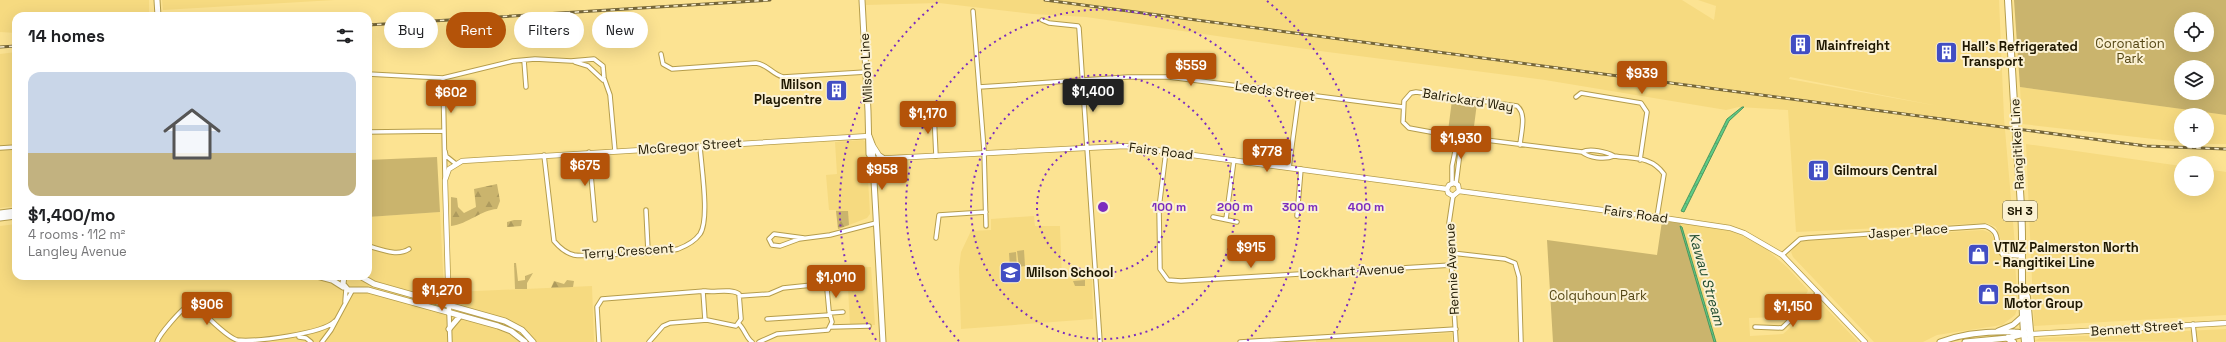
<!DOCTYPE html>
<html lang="en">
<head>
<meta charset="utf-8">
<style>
  body { margin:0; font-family:"Space Grotesk",sans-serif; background:#f2f2f2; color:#202124; height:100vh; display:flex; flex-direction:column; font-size:15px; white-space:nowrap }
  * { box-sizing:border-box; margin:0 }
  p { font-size:13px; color:#757577 }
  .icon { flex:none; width:22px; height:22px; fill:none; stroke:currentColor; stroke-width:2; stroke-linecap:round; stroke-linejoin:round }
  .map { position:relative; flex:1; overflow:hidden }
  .sheet { position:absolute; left:12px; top:12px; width:360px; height:268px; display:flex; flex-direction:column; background:#fff; border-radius:12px; box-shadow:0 4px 16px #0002 }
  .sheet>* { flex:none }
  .hud { position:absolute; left:384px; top:12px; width:380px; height:36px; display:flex; gap:8px }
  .controls { position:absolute; left:2174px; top:12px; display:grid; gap:8px }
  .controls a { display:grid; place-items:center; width:40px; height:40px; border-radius:50%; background:#fff; box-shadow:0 4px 16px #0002; font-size:20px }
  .price { position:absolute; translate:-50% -34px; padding:0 9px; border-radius:4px; background:#b45309; color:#fff; font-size:13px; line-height:26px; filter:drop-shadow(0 1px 2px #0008) }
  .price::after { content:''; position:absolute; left:50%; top:24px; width:12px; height:9px; margin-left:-6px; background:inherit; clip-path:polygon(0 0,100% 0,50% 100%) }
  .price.current { background:#222; color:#fff }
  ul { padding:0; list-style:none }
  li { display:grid; align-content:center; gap:8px; height:212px; padding:0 16px }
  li+li { border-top:1px solid #e0e0e0 }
  li span { display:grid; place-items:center; height:124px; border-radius:12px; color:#555 }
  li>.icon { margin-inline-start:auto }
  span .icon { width:72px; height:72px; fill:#fffc; stroke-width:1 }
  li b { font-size:17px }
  h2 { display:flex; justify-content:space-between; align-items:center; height:48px; padding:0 16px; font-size:17px }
  .chip { padding:0 14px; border-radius:18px; background:#fff; box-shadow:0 4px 16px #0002; font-size:14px; line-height:36px }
  .chip.current { background:#b45309; color:#fff }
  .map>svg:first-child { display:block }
</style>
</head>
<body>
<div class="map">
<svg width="2226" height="342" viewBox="0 0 2226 342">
  <defs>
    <pattern id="forest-firs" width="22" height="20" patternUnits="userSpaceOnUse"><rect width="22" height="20" fill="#cab46d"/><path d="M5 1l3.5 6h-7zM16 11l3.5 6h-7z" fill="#ad9a5d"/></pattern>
    <pattern id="water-waves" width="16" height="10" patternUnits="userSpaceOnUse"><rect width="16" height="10" fill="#60cd87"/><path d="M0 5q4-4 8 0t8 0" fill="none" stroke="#53af73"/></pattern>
  </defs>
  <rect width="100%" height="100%" fill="#fce392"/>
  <path fill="#f6da80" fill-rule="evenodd" d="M0,0H149V16H16V33L0,32Z
    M162,0H335L163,10Z
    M866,0H1682L1714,20L1716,6L1698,0H1999L2004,118L2015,245L2012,249H2004L1996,227L1987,223L1796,232L1788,110L1739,107L1726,110L1545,80L1320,51L1086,17L1033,14L939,3L866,5ZM1790,77L1938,106L1789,79Z
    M16,52V206L0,208V54Z
    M2020,87L2226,115V144H2198L2022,124ZM2181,115H2207V141H2181Z
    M863,140L866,142L870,214L867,218L839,229L836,210H829L826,175L837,174L835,142Z
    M2026,144L2181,166V189H2207V169L2226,172V315L2034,326Z
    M440,212L444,290L453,292L592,286L594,342H0V226L16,224V276H368V217Z
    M1034,216L1035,226H1060L1062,279L1092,277L1093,319L961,329L959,268L961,252L971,231L991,230V219Z
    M1680,223L1730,231L1749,239L1765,248L1787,267L1808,290L1807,293L1779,317L1749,318L1750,336L1783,334L1817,304L1823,305L1858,342H1715Z
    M1983,230L1991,233L2001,256L2014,259L2015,262L2018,307L2015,315L2002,325L1937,335L1923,342H1874L1793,257L1791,252L1796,245L1803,241Z
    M871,267L875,325L850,326L847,268Z
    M2226,329V342L2034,341L2040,338Z
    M1452,333V342H1316V340Z"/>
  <path fill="url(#forest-firs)" d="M497,184L500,201L497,209C481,210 468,224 451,226V197L457,198L458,207L464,213L476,207L474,189Z
    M836,211H848L849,225L838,229Z
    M514,220H522L521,226L507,227V222Z
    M514,263H516L518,281L525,280V276L533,273L527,283V289H515Z
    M567,280L574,281L573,287L551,288L554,281L564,284Z"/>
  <path fill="#cab46d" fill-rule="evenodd" d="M2014,0H2226V115L2020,87ZM2181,19H2207V45H2181ZM2181,67H2207V93H2181Z
    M1452,100L1477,103L1473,134L1448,131Z
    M437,157L440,212L368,217V160Z
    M1662,221L1680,223L1715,342H1553L1547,240L1657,255Z
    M1024,250L1025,266L1019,267L1017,251Z
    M1016,252L1017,268H1010L1009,253Z
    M1085,280V286H1075L1073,281Z"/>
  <path fill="url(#water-waves)" stroke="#4c965e" d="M1742,107H1744L1729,121L1684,212L1681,211L1727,119Z
    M1680,226L1682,227L1716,342H1714Z"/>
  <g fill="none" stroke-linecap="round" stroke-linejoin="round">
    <defs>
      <path id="minor" d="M973,11L984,150L986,226
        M1042,20L1049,23L1078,26L1079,28L1100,342
        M661,54L663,64L672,69L756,63C767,64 772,74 783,77L866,72
        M524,60L526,87
        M575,62L588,66L603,80
        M368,74L443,78L513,61L535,59L571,61L594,59L603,66L604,78L610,95L615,151
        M443,78L445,179
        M979,87L1128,77H1169L1403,107
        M1576,97L1581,93L1641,103L1647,112L1640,160
        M934,113L936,156
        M368,132L443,131
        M1520,145C1521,132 1527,114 1517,106L1416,92L1411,93L1404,101L1403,122L1409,128L1458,137H1462L1582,152C1590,148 1607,152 1614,156C1605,160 1589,158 1582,152
        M0,148L16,147
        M445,151L446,156L456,164
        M1166,151L1159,208L1160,269L1168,280L1181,281L1452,265
        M589,152L595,220
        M544,155L554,241C559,247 566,253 574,255C583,257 668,252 678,249C686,246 695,241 700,234C710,219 701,165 700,146
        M1614,156C1634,159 1651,156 1664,174L1657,217
        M1289,168L1299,94
        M1452,183V166L1458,137
        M1456,184L1462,137
        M1453,196L1449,223L1456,342
        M646,210L648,251
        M1297,216L1301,169
        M1213,217L1237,222
        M1226,219L1234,160
        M804,238L774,234L769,239L772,245L780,246L799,239L830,235L876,223
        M936,238L939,215L986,212
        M368,246C380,249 397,257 409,249
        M1452,253L1505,259L1515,263L1519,277L1521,342
        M1782,255L1800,239L1808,238L1985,226C2004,233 1992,244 2003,255L2021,256
        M827,287L841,285
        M703,291L705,320
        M739,296L769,294L783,288L822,284L827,289L829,311L832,322L828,330L777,334L759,342
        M345,302L346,289
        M449,313L450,342
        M829,313L843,312
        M767,319L830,315
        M739,324C745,330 747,339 752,342
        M2193,324L2195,342
        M831,327L869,326
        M1755,327L1782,328L1818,293
        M299,337L306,338L311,342
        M157,342C159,335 181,309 188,306C191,305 194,305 197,307C207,316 225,336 237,340C254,342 323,334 335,321
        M322,342L331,330L352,291
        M599,342L597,307L602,299L705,291C714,293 731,288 739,294L741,319L736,326L707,320L670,323L663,326L649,342
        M1240,342L1456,329"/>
      <path id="tertiary" d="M872,144L879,155L885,159
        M872,159L1125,146L1447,189
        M1447,189L1449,185L1454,183L1458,185L1459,191
        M1447,189L1448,193L1453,196L1459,191
        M1459,191L1670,219L1730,228L1744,233L1782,255L1865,342
        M449,313L445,180L449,169L462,161L869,136
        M2030,334L2226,323"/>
      <path id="secondary" d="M157,0L158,16
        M862,0L868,111L869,154L872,159
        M869,136L872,144L883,342
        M0,213L16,211
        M0,218L16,216
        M317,276L332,280L343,287
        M344,276L343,284L348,290H368L498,326L511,331L525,342
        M360,276L374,284L505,321L522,330L533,342
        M430,299L440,296L448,282
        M449,329L460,316
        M1998,331L2013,325L2022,317
        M1940,342C1964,333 1990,331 2015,332C2020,332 2023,334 2028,334
        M1965,342L2008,338L2024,334"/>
      <path id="trunk" d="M2008,0L2015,121
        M2016,134C2018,169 2022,204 2022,238C2022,274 2021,307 2025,342
        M2023,288L2027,297L2031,342
        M2008,338L2013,342"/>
    </defs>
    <use href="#minor" stroke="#b59d4c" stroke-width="5.5"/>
    <use href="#tertiary" stroke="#b59d4c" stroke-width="6"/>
    <use href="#secondary" stroke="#b59d4c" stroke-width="7"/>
    <use href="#trunk" stroke="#b59d4c" stroke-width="8"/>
    <use href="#minor" stroke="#fff" stroke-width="3.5"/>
    <use href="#tertiary" stroke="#fff" stroke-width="4.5"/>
    <use href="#secondary" stroke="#fff" stroke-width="5"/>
    <use href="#trunk" stroke="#fff" stroke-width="6"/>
    <defs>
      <path id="rail" d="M1045,0L2146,146L2226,149
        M368,25L770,0
        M0,47L16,46"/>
    </defs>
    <use href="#rail" stroke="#756639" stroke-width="3"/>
    <use href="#rail" stroke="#fbf1d2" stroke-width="1.5" stroke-dasharray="4.5" stroke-linecap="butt"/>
    <defs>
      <path id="trunk-bridge" d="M2015,121L2016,134"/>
    </defs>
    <use href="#trunk-bridge" stroke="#b59d4c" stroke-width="8" stroke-linecap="butt"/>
    <use href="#trunk-bridge" stroke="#fff" stroke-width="6"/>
  </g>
  <g fill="none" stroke="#7b2cbf" stroke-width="2" stroke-dasharray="2 4">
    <circle cx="1103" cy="207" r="66"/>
    <circle cx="1103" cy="207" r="132"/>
    <path d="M959 341A197 197 0 1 1 1247 341"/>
    <path d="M876 340A263 263 0 0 1 939 1M1267 1A263 263 0 0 1 1330 340"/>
  </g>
  <defs>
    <symbol id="building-square" viewBox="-11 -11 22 22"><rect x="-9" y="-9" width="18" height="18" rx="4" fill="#424ec3" stroke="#fbf1d2"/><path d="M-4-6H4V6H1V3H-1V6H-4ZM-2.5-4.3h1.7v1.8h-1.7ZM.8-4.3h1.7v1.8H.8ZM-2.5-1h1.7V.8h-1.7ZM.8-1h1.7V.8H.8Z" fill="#fff"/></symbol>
    <symbol id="shop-square" viewBox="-11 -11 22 22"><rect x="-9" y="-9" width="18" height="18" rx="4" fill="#424ec3" stroke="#fbf1d2"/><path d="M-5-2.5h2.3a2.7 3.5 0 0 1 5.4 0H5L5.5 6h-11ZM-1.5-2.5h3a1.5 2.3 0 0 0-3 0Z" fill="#fff"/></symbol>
    <symbol id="school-square" viewBox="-11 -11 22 22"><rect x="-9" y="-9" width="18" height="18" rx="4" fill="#424ec3" stroke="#fbf1d2"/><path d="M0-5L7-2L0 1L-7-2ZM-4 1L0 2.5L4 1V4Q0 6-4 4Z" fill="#fff"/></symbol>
  </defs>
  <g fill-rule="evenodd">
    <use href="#building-square" x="1788" y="32" width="25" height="25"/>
    <use href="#building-square" x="1934" y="40" width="25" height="25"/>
    <use href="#building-square" x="824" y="78" width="25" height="25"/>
    <use href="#building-square" x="1806" y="158" width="25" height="25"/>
    <use href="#shop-square" x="1966" y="242" width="25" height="25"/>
    <use href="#school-square" x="998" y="260" width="25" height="25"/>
    <use href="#shop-square" x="1976" y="282" width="25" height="25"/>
  </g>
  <g text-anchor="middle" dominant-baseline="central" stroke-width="4" stroke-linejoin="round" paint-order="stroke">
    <rect fill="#fbf1d2" stroke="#60583f" stroke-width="1" x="2003" y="201" width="34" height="20" rx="3"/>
    <g font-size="12" font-weight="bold" fill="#1e1700">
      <text x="2020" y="211">SH 3</text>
    </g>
    <g font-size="13" fill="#554715" stroke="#fbf1d2">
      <text x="2130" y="43">Coronation<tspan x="2130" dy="15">Park</tspan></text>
      <text x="1598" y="295">Colquhoun Park</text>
    </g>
    <g font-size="13" font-weight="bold" fill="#1e1700" stroke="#fbf1d2" text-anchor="start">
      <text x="1816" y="45">Mainfreight</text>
      <text x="1962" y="46">Hall's Refrigerated<tspan x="1962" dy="15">Transport</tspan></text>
      <text x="822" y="84" text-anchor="end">Milson<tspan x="822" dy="15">Playcentre</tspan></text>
      <text x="1834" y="170">Gilmours Central</text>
      <text x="1994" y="247">VTNZ Palmerston North<tspan x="1994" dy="15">- Rangitikei Line</tspan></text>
      <text x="1026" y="272">Milson School</text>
      <text x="2004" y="288">Robertson<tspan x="2004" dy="15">Motor Group</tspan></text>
    </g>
    <g font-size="13" fill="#1e1700" stroke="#fbf1d2">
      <text transform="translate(866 68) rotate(-93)">Milson Line</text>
      <text transform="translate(1275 91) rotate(8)">Leeds Street</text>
      <text transform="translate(1468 100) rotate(9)">Balrickard Way</text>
      <text transform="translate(2017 144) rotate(-93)">Rangitikei Line</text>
      <text transform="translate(690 146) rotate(-4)">McGregor Street</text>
      <text transform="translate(1161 151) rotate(7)">Fairs Road</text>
      <text transform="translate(1636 214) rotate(8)">Fairs Road</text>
      <text transform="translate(1908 231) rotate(-4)">Jasper Place</text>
      <text transform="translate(628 251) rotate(-4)">Terry Crescent</text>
      <text transform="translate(1452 269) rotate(-93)">Rennie Avenue</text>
      <text transform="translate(1352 271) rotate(-3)">Lockhart Avenue</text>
      <text transform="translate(2137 328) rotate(-4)">Bennett Street</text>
    </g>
    <g font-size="14" font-style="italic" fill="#1f4b2f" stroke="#fbf1d2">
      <text transform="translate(1707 279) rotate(74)">Kawau Stream</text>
    </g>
  </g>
  <circle cx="1103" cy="207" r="6" fill="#7b2cbf" stroke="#fbf1d2" stroke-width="2"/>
  <g font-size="12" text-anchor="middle" font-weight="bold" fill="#7b2cbf" stroke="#fbf1d2" stroke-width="4" stroke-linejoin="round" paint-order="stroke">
    <text x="1169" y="211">100 m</text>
    <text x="1235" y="211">200 m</text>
    <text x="1300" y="211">300 m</text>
    <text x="1366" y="211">400 m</text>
  </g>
</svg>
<div class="controls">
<a><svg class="icon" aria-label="locate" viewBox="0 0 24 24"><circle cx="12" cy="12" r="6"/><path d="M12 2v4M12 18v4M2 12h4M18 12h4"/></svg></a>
<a><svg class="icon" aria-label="layers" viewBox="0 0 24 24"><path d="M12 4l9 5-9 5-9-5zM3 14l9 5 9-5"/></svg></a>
<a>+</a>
<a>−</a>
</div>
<b class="price" style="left:1191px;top:87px">$559</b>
<b class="price" style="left:1642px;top:95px">$939</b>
<b class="price current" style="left:1093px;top:113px">$1,400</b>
<b class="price" style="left:451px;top:114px">$602</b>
<b class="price" style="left:928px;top:135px">$1,170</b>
<b class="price" style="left:1461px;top:160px">$1,930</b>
<b class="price" style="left:1267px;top:173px">$778</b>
<b class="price" style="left:585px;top:187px">$675</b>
<b class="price" style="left:882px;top:191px">$958</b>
<b class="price" style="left:1251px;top:269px">$915</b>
<b class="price" style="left:836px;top:299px">$1,010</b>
<b class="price" style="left:442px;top:312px">$1,270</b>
<b class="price" style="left:207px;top:326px">$906</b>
<b class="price" style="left:1793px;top:328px">$1,150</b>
<div class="hud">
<a class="chip">Buy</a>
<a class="chip current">Rent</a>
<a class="chip">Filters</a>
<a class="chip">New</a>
</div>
<section class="sheet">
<h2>14 homes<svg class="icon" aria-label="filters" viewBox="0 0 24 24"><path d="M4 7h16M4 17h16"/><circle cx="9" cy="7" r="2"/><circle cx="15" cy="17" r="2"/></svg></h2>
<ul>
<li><span style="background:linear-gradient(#c9d6e8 65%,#c2b280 0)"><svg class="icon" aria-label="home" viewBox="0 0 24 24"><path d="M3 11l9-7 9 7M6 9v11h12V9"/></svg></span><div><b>$1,400/mo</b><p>4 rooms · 112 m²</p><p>Langley Avenue</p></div></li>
</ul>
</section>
</div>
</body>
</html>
